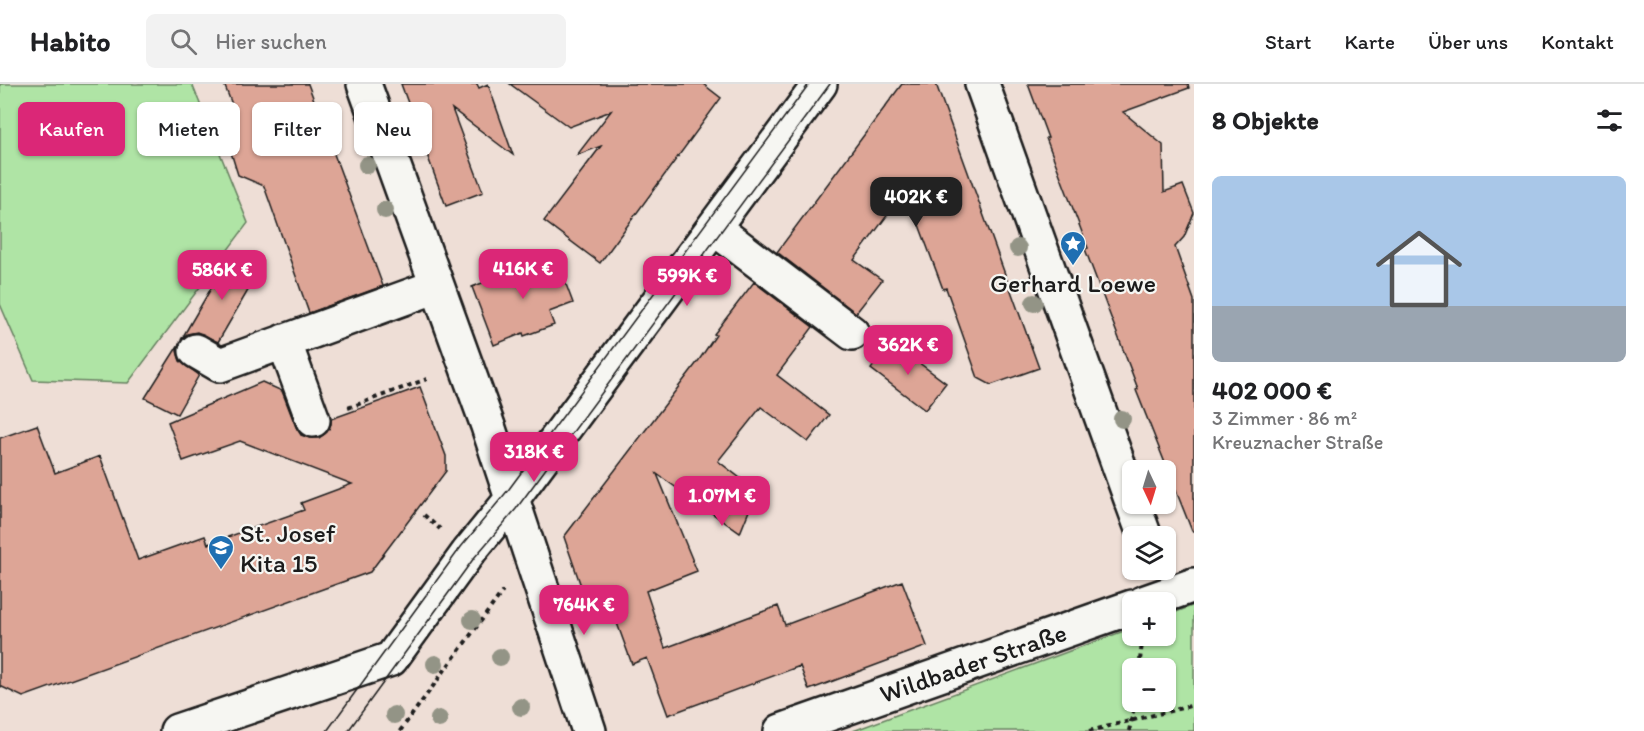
<!DOCTYPE html>
<html lang="de">
<head>
<meta charset="utf-8">
<style>
  body { margin:0; font-family:Itim,sans-serif; background:#f2f2f2; color:#202124; height:100vh; display:flex; flex-direction:column; font-size:22px; white-space:nowrap }
  * { box-sizing:border-box; margin:0 }
  p { font-size:20px; color:#757577 }
  .icon { flex:none; width:33px; height:33px; fill:none; stroke:currentColor; stroke-width:2; stroke-linecap:round; stroke-linejoin:round }
  .map { position:relative; flex:1; overflow:hidden }
  .panel { display:flex; flex-direction:column; background:#fff; width:450px }
  .panel>* { flex:none }
  .top-card { position:absolute; left:18px; top:18px; width:570px; height:54px; display:flex; gap:12px }
  .needle { width:39px; rotate:176deg }
  .tools { position:absolute; left:1122px; top:376px; display:grid; gap:12px }
  .tools a { display:grid; place-items:center; width:54px; height:54px; border-radius:9px; background:#fff; box-shadow:0 2px 4px #0004; font-size:30px }
  .price { position:absolute; translate:-50% -51px; padding:0 14px; border-radius:12px; background:#db2777; color:#fff; font-size:20px; line-height:39px; filter:drop-shadow(0 2px 3px #0008) }
  .price::after { content:''; position:absolute; left:50%; top:36px; width:18px; height:14px; margin-left:-9px; background:inherit; clip-path:polygon(0 0,100% 0,50% 100%) }
  .price.current { background:#222; color:#fff }
  ul { padding:0; list-style:none }
  li { display:grid; align-content:center; gap:12px; height:318px; padding:0 18px }
  li+li { border-top:2px solid #e0e0e0 }
  li span { display:grid; place-items:center; height:186px; border-radius:9px; color:#555 }
  li>.icon { margin-inline-start:auto }
  span .icon { width:108px; height:108px; fill:#fffc; stroke-width:1 }
  li b { font-size:26px }
  h2 { display:flex; justify-content:space-between; align-items:center; height:72px; padding:0 18px; font-size:26px }
  .tag { padding:0 21px; border-radius:9px; background:#fff; box-shadow:0 2px 4px #0004; font-size:21px; line-height:54px }
  .tag.current { background:#db2777; color:#fff }
  header { display:flex; align-items:center; gap:36px; box-sizing:border-box; height:84px; padding:0 30px; background:#fff; border-bottom:2px solid #e0e0e0 }
  header strong { font-size:28px }
  nav { display:flex; gap:33px; margin-inline-start:auto; font-size:21px }
  .search { width:420px; height:54px; background:#f2f2f2; display:flex; align-items:center; gap:15px; box-sizing:border-box; padding:0 21px; border-radius:9px; color:#757577; font-size:22px }
  main { display:flex; flex:1; min-height:0 }
  .map>svg:first-child { display:block }
</style>
</head>
<body>
<header>
<strong>Habito</strong>
<div class="search"><svg class="icon" aria-label="search" viewBox="0 0 24 24"><circle cx="10" cy="10" r="6"/><path d="M15 15l6 6"/></svg>Hier suchen</div>
<nav><a>Start</a><a>Karte</a><a>Über uns</a><a>Kontakt</a></nav>
</header>
<main>
<div class="map">
<svg width="1194" height="647" viewBox="0 0 1194 647">
  <rect width="100%" height="100%" fill="#eeded6"/>
  <filter id="ink" filterUnits="userSpaceOnUse"><feTurbulence type="fractalNoise" baseFrequency=".0167" numOctaves="2"/><feDisplacementMap in="SourceGraphic" scale="12" xChannelSelector="R" yChannelSelector="G"/><feConvolveMatrix kernelMatrix="1 2 1 2 8 2 1 2 1" color-interpolation-filters="sRGB"/></filter>
  <g filter="url(#ink)">
    <path fill="#afe4a5" stroke="#668060" stroke-width="1.5" fill-rule="evenodd" d="M0,0H192L248,139L128,299L33,296L0,220Z
      M1194,521V647H853L1132,544V552H1166V532ZM1132,585H1166V618H1132Z"/>
    <path fill="#dda596" stroke="#1c1c1c" stroke-width="1.5" d="M224,0H308L383,202L309,229L264,102L238,91L220,33L235,28Z
      M401,0H477L479,4L488,0L513,71L452,25L483,108L446,122Z
      M510,0H703L721,14L600,179L544,137L601,62L577,71L611,27L569,43Z
      M902,0H936L1039,284L991,301L978,294L946,204L943,205L906,106L854,176L882,196L856,229L777,168Z
      M1028,0H1188L1189,4L1123,28L1163,61L1164,108L1183,101L1194,129L1184,153L1175,163L1194,216V447H1192L1136,306L1138,305L1085,165L1088,164L1046,54H1048Z
      M555,171L573,219L549,228L554,241L524,252L523,249L494,261L472,203Z
      M228,175L257,191L218,258L197,248L187,250L181,256Z
      M754,198L813,243L777,291L829,331L808,358L761,323L718,377L757,407L740,449L657,390L697,487L646,507L665,564L778,522L785,541L902,497L927,562L809,606L800,582L668,631L647,574L632,580L610,520L590,528L564,453L699,276L716,251L714,250Z
      M891,258L946,299L925,326L871,285Z
      M179,260L177,267L180,277L199,291L177,330L145,314Z
      M262,298L282,307L296,343L301,351L310,354H319L327,348L331,340V335L420,303L446,372V387L370,488L23,613L0,602V354L37,341L55,389L100,372L138,476L205,452L208,460L304,426L301,419L352,400L240,357L183,377L168,338Z"/>
    <g fill="none" stroke-linecap="round" stroke-linejoin="round">
      <defs>
        <path id="minor" d="M364,0L488,342L589,647
          M982,0L1132,418
          M714,144L852,249
          M284,257L313,336
          M196,267L220,281L437,202
          M1133,420L1145,453
          M1143,519L1194,501
          M177,647L391,575L468,469L512,415L820,0
          M781,647L1132,523"/>
      </defs>
      <use href="#minor" stroke="#1c1c1c" stroke-width="38"/>
      <path stroke="#1c1c1c" stroke-width="4" stroke-dasharray="4.5 4.5" stroke-linecap="butt" d="M348,324L427,295
        M424,431L440,445
        M1139,585L1142,559
        M400,647L503,507
        M1089,647L1194,621
        M1129,647L1135,618"/>
      <use href="#minor" stroke="#f6f6f2" stroke-width="33"/>
      <path stroke="#1c1c1c" stroke-width="1.5" d="M327,647L461,463L509,405L809,0
        M348,647L474,474L516,425L830,0"/>
    </g>
    <g fill="#939486">
      <circle cx="367" cy="81" r="9"/>
      <circle cx="385" cy="126" r="9"/>
      <circle cx="1018" cy="164" r="9"/>
      <circle cx="1034" cy="219" r="9"/>
      <circle cx="1122" cy="335" r="9"/>
      <circle cx="472" cy="536" r="9"/>
      <circle cx="500" cy="573" r="9"/>
      <circle cx="435" cy="580" r="9"/>
      <circle cx="521" cy="623" r="9"/>
      <circle cx="394" cy="631" r="9"/>
      <circle cx="439" cy="635" r="9"/>
    </g>
  </g>
  <defs>
    <symbol id="sight-pin" viewBox="-11 -11 22 30"><path d="M0 17L-7.5 6A9.5 9.5 0 1 1 7.5 6Z" fill="#1f6fb2" stroke="#f6f6f2"/><path d="M0-6L1.8-2.2L6-1.7L2.9 1.2L3.7 5.4L0 3.3L-3.7 5.4L-2.9 1.2L-6-1.7L-1.8-2.2Z" fill="#fff"/></symbol>
    <symbol id="school-pin" viewBox="-11 -11 22 30"><path d="M0 17L-7.5 6A9.5 9.5 0 1 1 7.5 6Z" fill="#1f6fb2" stroke="#f6f6f2"/><path d="M0-5L7-2L0 1L-7-2ZM-4 1L0 2.5L4 1V4Q0 6-4 4Z" fill="#fff"/></symbol>
  </defs>
  <g fill-rule="evenodd">
    <use href="#sight-pin" x="1058" y="145" width="30" height="40"/>
    <use href="#school-pin" x="206" y="449" width="30" height="40"/>
  </g>
  <g text-anchor="middle" dominant-baseline="central" stroke-width="4.5" stroke-linejoin="round" paint-order="stroke">
    <g font-size="26" fill="#1c1c1c" stroke="#f6f6f2">
      <text x="1073" y="199">Gerhard Loewe</text>
      <text x="240" y="449" text-anchor="start">St. Josef<tspan x="240" dy="30">Kita 15</tspan></text>
    </g>
    <g font-size="26" fill="#1c1c1c" stroke="#f6f6f2">
      <text transform="translate(973 579) rotate(-19)">Wildbader Straße</text>
    </g>
  </g>
</svg>
<div class="tools">
<a><svg class="needle" viewBox="-14 -14 28 28"><path d="M0-13l5 13h-10z" fill="#e53935"/><path d="M0 13l5-13h-10z" fill="#757577"/></svg></a>
<a><svg class="icon" aria-label="layers" viewBox="0 0 24 24"><path d="M12 4l9 5-9 5-9-5zM3 14l9 5 9-5"/></svg></a>
<a>+</a>
<a>−</a>
</div>
<b class="price current" style="left:916px;top:144px">402K €</b>
<b class="price" style="left:523px;top:216px">416K €</b>
<b class="price" style="left:222px;top:217px">586K €</b>
<b class="price" style="left:687px;top:223px">599K €</b>
<b class="price" style="left:908px;top:292px">362K €</b>
<b class="price" style="left:534px;top:399px">318K €</b>
<b class="price" style="left:722px;top:443px">1.07M €</b>
<b class="price" style="left:584px;top:552px">764K €</b>
<div class="top-card">
<a class="tag current">Kaufen</a>
<a class="tag">Mieten</a>
<a class="tag">Filter</a>
<a class="tag">Neu</a>
</div>
</div>
<section class="panel">
<h2>8 Objekte<svg class="icon" aria-label="filters" viewBox="0 0 24 24"><path d="M4 7h16M4 17h16"/><circle cx="9" cy="7" r="2"/><circle cx="15" cy="17" r="2"/></svg></h2>
<ul>
<li><span style="background:linear-gradient(#a9c7e8 70%,#9aa5b1 0)"><svg class="icon" aria-label="home" viewBox="0 0 24 24"><path d="M3 11l9-7 9 7M6 9v11h12V9"/></svg></span><div><b>402 000 €</b><p>3 Zimmer · 86 m²</p><p>Kreuznacher Straße</p></div></li>
</ul>
</section>
</main>
</body>
</html>
